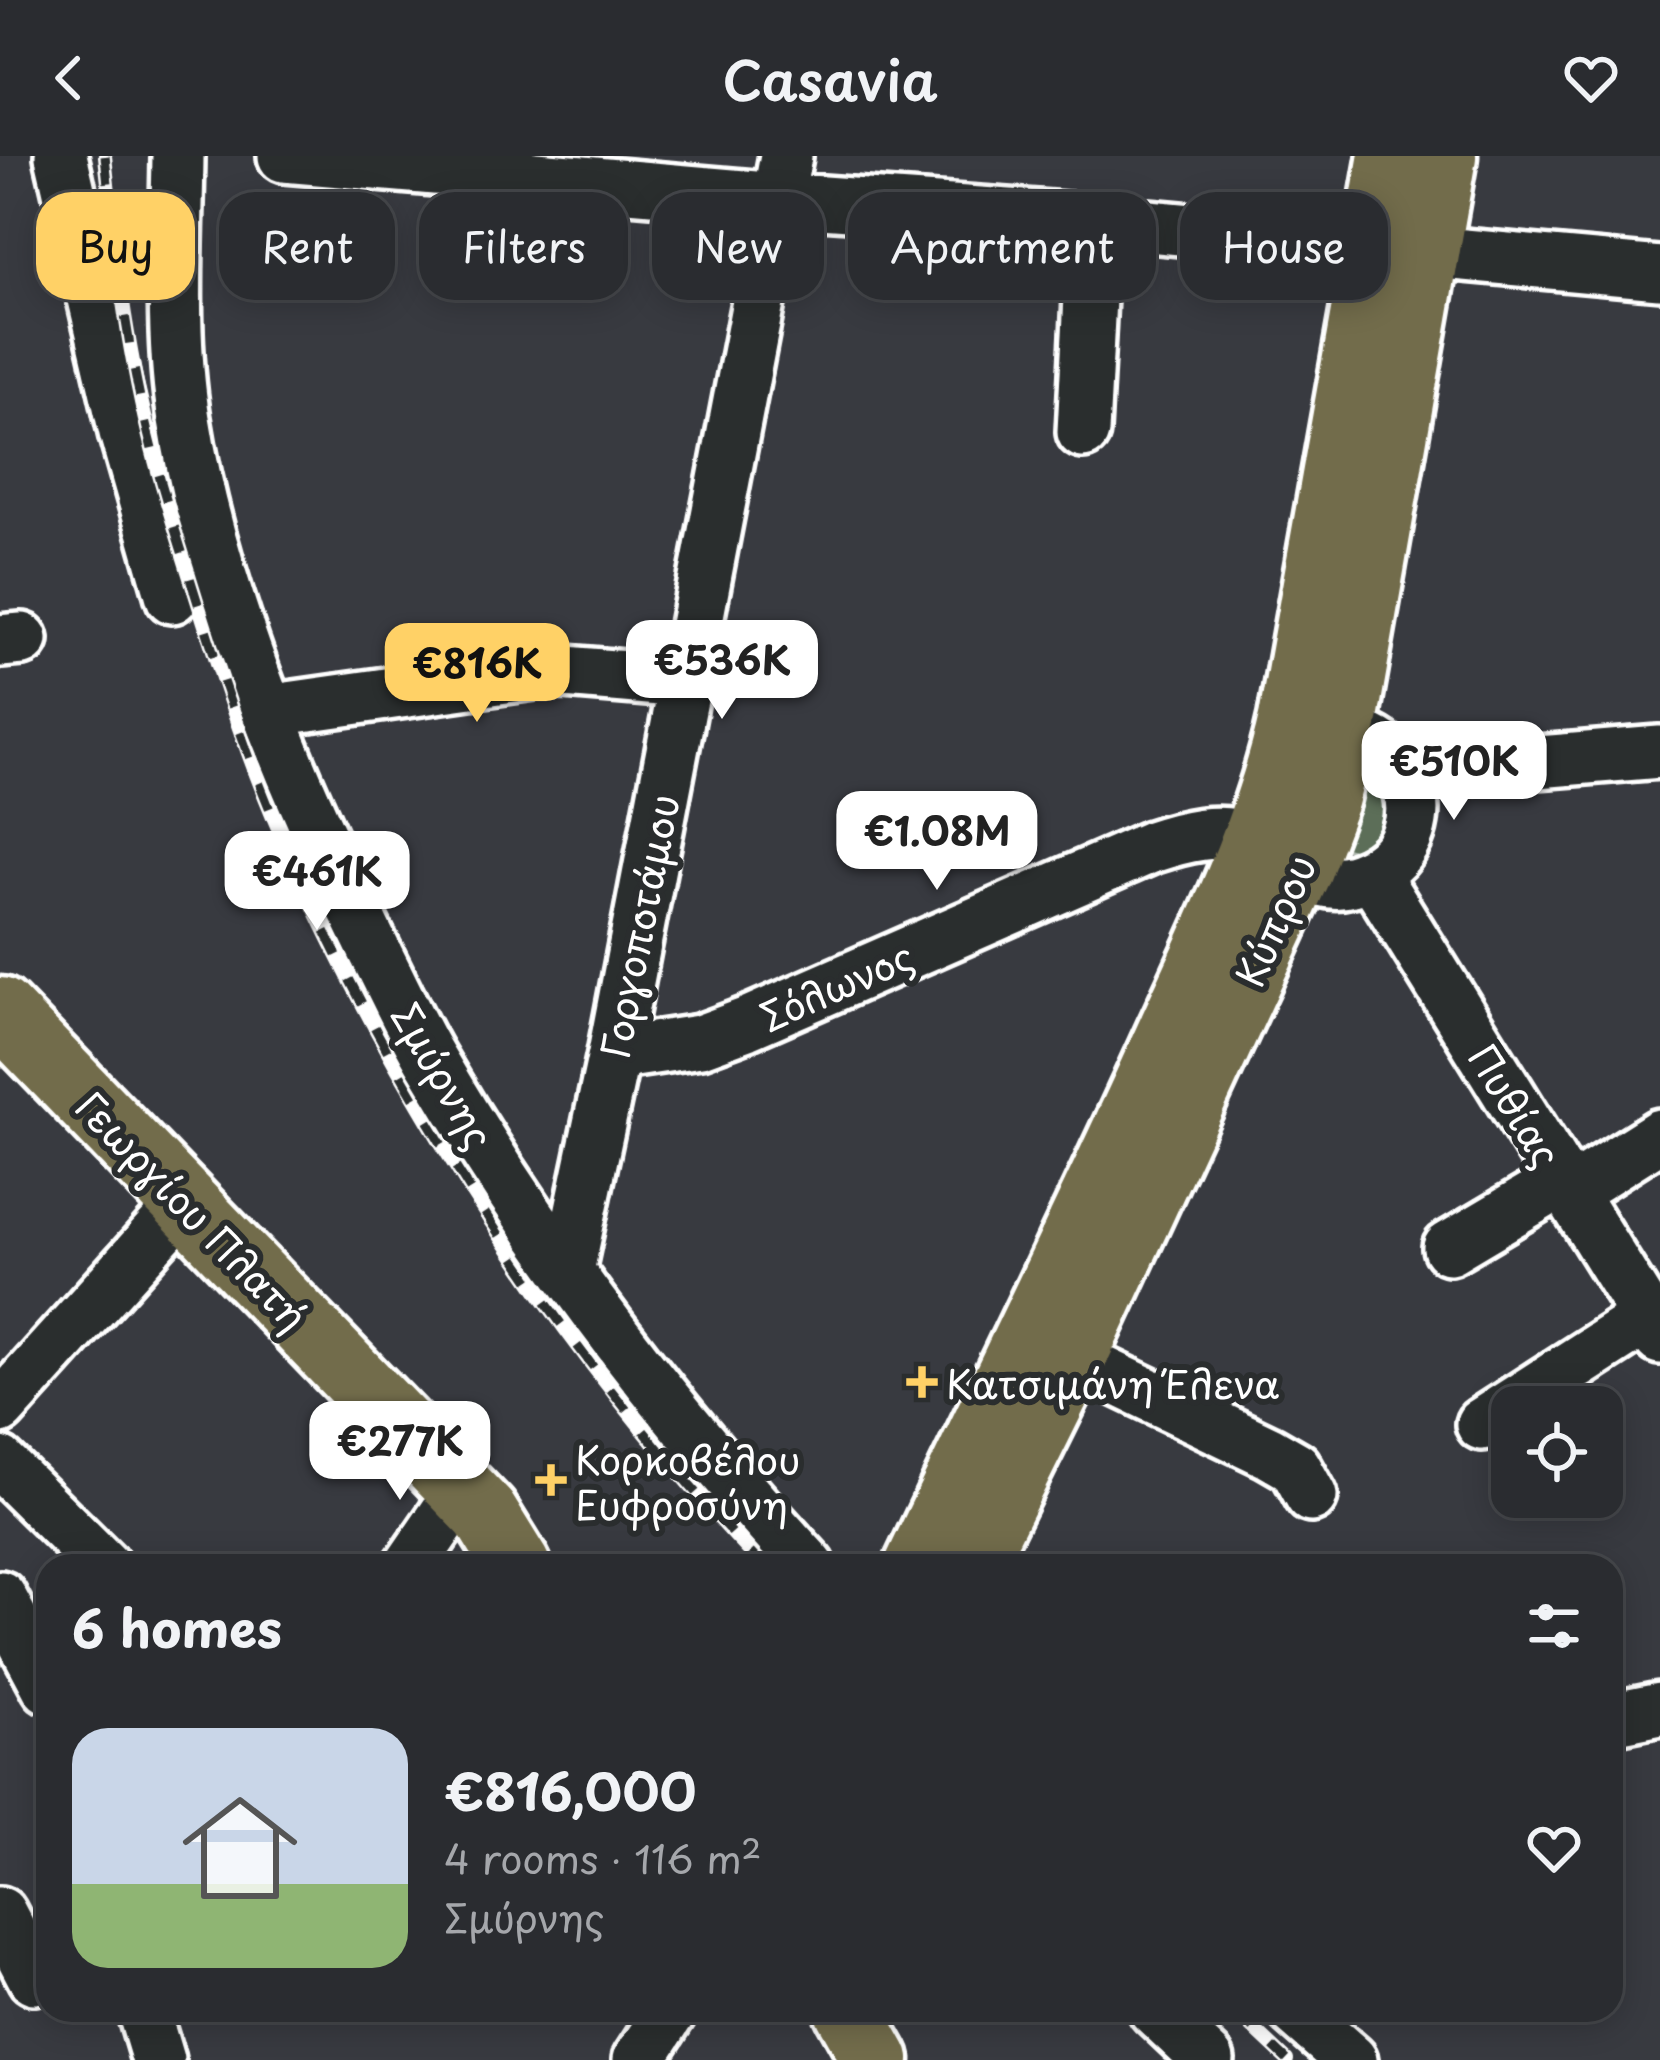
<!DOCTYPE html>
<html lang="en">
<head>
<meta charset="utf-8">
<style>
  body { margin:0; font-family:"Playpen Sans",sans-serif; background:#36383c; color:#f1f3f6; height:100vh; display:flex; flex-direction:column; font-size:45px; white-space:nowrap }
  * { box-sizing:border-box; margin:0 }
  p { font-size:39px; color:#a5a7ab }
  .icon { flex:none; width:66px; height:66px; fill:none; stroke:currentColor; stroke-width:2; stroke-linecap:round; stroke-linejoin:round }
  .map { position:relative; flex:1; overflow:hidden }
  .side { position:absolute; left:36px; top:1398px; width:1587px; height:468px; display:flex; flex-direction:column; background:#2a2c30; border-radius:36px; box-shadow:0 6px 30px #0003,0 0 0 3px #46484c }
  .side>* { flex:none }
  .hud { position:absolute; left:36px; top:36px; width:1590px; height:108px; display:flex; gap:24px }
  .controls { position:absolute; left:1491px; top:1230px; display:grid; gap:24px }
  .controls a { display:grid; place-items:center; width:132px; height:132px; border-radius:24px; background:#2a2c30; box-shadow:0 6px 30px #0003,0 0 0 3px #46484c; font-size:60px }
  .price { position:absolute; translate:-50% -102px; padding:0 27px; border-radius:24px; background:#fff; color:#222; font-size:39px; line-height:78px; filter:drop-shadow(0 3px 6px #0008) }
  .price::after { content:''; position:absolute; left:50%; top:72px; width:36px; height:27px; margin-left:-18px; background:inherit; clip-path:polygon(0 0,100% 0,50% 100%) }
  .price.active { background:#ffd166; color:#111 }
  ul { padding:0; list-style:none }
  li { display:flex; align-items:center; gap:36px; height:300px; padding:0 36px }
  li span { display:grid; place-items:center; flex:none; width:336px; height:240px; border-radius:36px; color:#555 }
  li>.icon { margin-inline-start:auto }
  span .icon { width:144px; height:144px; fill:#fffc; stroke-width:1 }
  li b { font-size:51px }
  h2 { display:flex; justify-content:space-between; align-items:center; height:144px; padding:0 36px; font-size:51px }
  .pill { padding:0 42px; border-radius:36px; background:#2a2c30; box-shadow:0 6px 30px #0003,0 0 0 3px #46484c; font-size:42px; line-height:108px }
  .pill.active { background:#ffd166; color:#111 }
  header { display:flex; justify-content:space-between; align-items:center; height:156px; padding:0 36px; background:#2a2c30; font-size:54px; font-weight:600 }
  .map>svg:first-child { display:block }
</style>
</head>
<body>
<header><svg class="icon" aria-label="back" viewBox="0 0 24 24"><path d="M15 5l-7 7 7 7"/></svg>Casavia<svg class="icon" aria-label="heart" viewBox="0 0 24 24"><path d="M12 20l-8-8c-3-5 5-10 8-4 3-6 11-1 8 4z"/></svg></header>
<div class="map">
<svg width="1660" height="1904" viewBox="0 0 1660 1904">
  <rect width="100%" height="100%" fill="#383a40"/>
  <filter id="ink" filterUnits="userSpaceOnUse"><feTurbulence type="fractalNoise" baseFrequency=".00833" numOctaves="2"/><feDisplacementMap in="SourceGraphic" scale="24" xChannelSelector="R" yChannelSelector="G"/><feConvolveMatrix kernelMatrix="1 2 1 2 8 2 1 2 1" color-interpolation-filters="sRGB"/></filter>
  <g filter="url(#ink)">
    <path fill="#5b6e58" stroke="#adb6ac" stroke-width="3" d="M1358,628H1367L1382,633L1386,651L1376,685L1358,696L1341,691Z"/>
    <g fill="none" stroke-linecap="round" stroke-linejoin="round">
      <defs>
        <path id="minor" d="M61,0L125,276L172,441
          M178,0C177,86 170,177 184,263C202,376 239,486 282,592C310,662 343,730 376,798C394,833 410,869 430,903C536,1085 666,1256 809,1410
          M284,0L779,43L1094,65L1660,117
          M1083,276L1094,65
          M0,485L22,483
          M267,555L534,517L565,516L685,526
          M1404,617L1660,596
          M1372,717L1660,1182
          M614,898L700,885L746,868L1151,691C1184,680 1217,671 1251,683C1294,700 1312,745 1369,718C1454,678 1401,549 1308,582
          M1570,1036L1660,979
          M1449,1092L1562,1025
          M568,1115L614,898L786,0
          M1073,1202L1269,1296L1295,1311L1311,1340
          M0,1252L185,1047
          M1482,1268L1648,1161
          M0,1307L104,1410
          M410,1410L462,1334
          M0,1441L48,1531
          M1611,1563L1660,1553
          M0,1757L34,1822
          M143,1854L158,1904
          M1155,1854L1208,1904
          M1294,1854L1351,1904
          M639,1904L671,1854"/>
        <path id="major" d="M0,855L485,1358L517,1410
          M918,1410C1002,1232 1090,1055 1171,875C1217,774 1268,672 1292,563L1392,0
          M970,1410L1073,1202L1298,715L1326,641L1344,567L1443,0
          M848,1854L876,1904"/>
      </defs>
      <use href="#minor" stroke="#fff" stroke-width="60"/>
      <use href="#major" stroke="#fff" stroke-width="75"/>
      <use href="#minor" stroke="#2a2d2e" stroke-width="51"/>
      <use href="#major" stroke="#726c4b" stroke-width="66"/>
      <defs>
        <path id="rail" d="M105,0C115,93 126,186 148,277C160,327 176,376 191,425C209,483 227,540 248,597C283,693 329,786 377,876C483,1070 610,1250 763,1410
          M1234,1854L1287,1904"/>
      </defs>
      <use href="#rail" stroke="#fff" stroke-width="14"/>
      <use href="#rail" stroke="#2a2d2e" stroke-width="9" stroke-dasharray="27" stroke-linecap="butt"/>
    </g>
  </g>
  <g fill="#ffd166" stroke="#2a2d2e" stroke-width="4.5">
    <path d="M916 1208h12v12h12v12h-12v12h-12v-12h-12v-12h12z"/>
    <path d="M545 1306h12v12h12v12h-12v12h-12v-12h-12v-12h12z"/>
  </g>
  <g text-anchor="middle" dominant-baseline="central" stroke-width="12" stroke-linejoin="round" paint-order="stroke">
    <g font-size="39" fill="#fff" stroke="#2a2d2e">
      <text transform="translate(1274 764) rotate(-66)">Κύπρου</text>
      <text transform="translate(638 770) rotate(-79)">Γοργοποτάμου</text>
      <text transform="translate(836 829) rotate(-24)">Σόλωνος</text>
      <text transform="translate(444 919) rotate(60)">Σμύρνης</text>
      <text transform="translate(1516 949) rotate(58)">Πυθίας</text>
      <text transform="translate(193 1054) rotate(46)">Γεωργίου Πλατή</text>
    </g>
    <g font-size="39" fill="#fff" stroke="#2a2d2e" text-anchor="start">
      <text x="946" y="1226">Κατσιμάνη Έλενα</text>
      <text x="575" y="1302">Κορκοβέλου<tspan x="575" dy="45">Ευφροσύνη</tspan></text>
    </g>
  </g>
</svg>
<div class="controls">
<a><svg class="icon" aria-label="locate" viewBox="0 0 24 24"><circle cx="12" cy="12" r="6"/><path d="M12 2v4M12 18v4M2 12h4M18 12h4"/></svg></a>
</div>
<b class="price" style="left:722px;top:566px">€536K</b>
<b class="price active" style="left:477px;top:569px">€816K</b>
<b class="price" style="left:1454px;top:667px">€510K</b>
<b class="price" style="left:937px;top:737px">€1.08M</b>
<b class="price" style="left:317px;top:777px">€461K</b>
<b class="price" style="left:400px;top:1347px">€277K</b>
<div class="hud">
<a class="pill active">Buy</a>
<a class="pill">Rent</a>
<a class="pill">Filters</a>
<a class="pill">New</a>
<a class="pill">Apartment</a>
<a class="pill">House</a>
</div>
<section class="side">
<h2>6 homes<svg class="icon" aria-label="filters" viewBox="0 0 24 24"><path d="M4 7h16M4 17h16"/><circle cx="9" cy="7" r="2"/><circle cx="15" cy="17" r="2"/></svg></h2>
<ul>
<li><span style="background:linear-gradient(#c9d6e8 65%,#8fb573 0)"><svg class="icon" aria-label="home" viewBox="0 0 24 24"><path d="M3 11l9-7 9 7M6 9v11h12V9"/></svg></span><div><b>€816,000</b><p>4 rooms · 116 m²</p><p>Σμύρνης</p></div><svg class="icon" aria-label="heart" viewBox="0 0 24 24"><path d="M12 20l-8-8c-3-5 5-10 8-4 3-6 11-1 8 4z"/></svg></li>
</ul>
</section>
</div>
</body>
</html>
